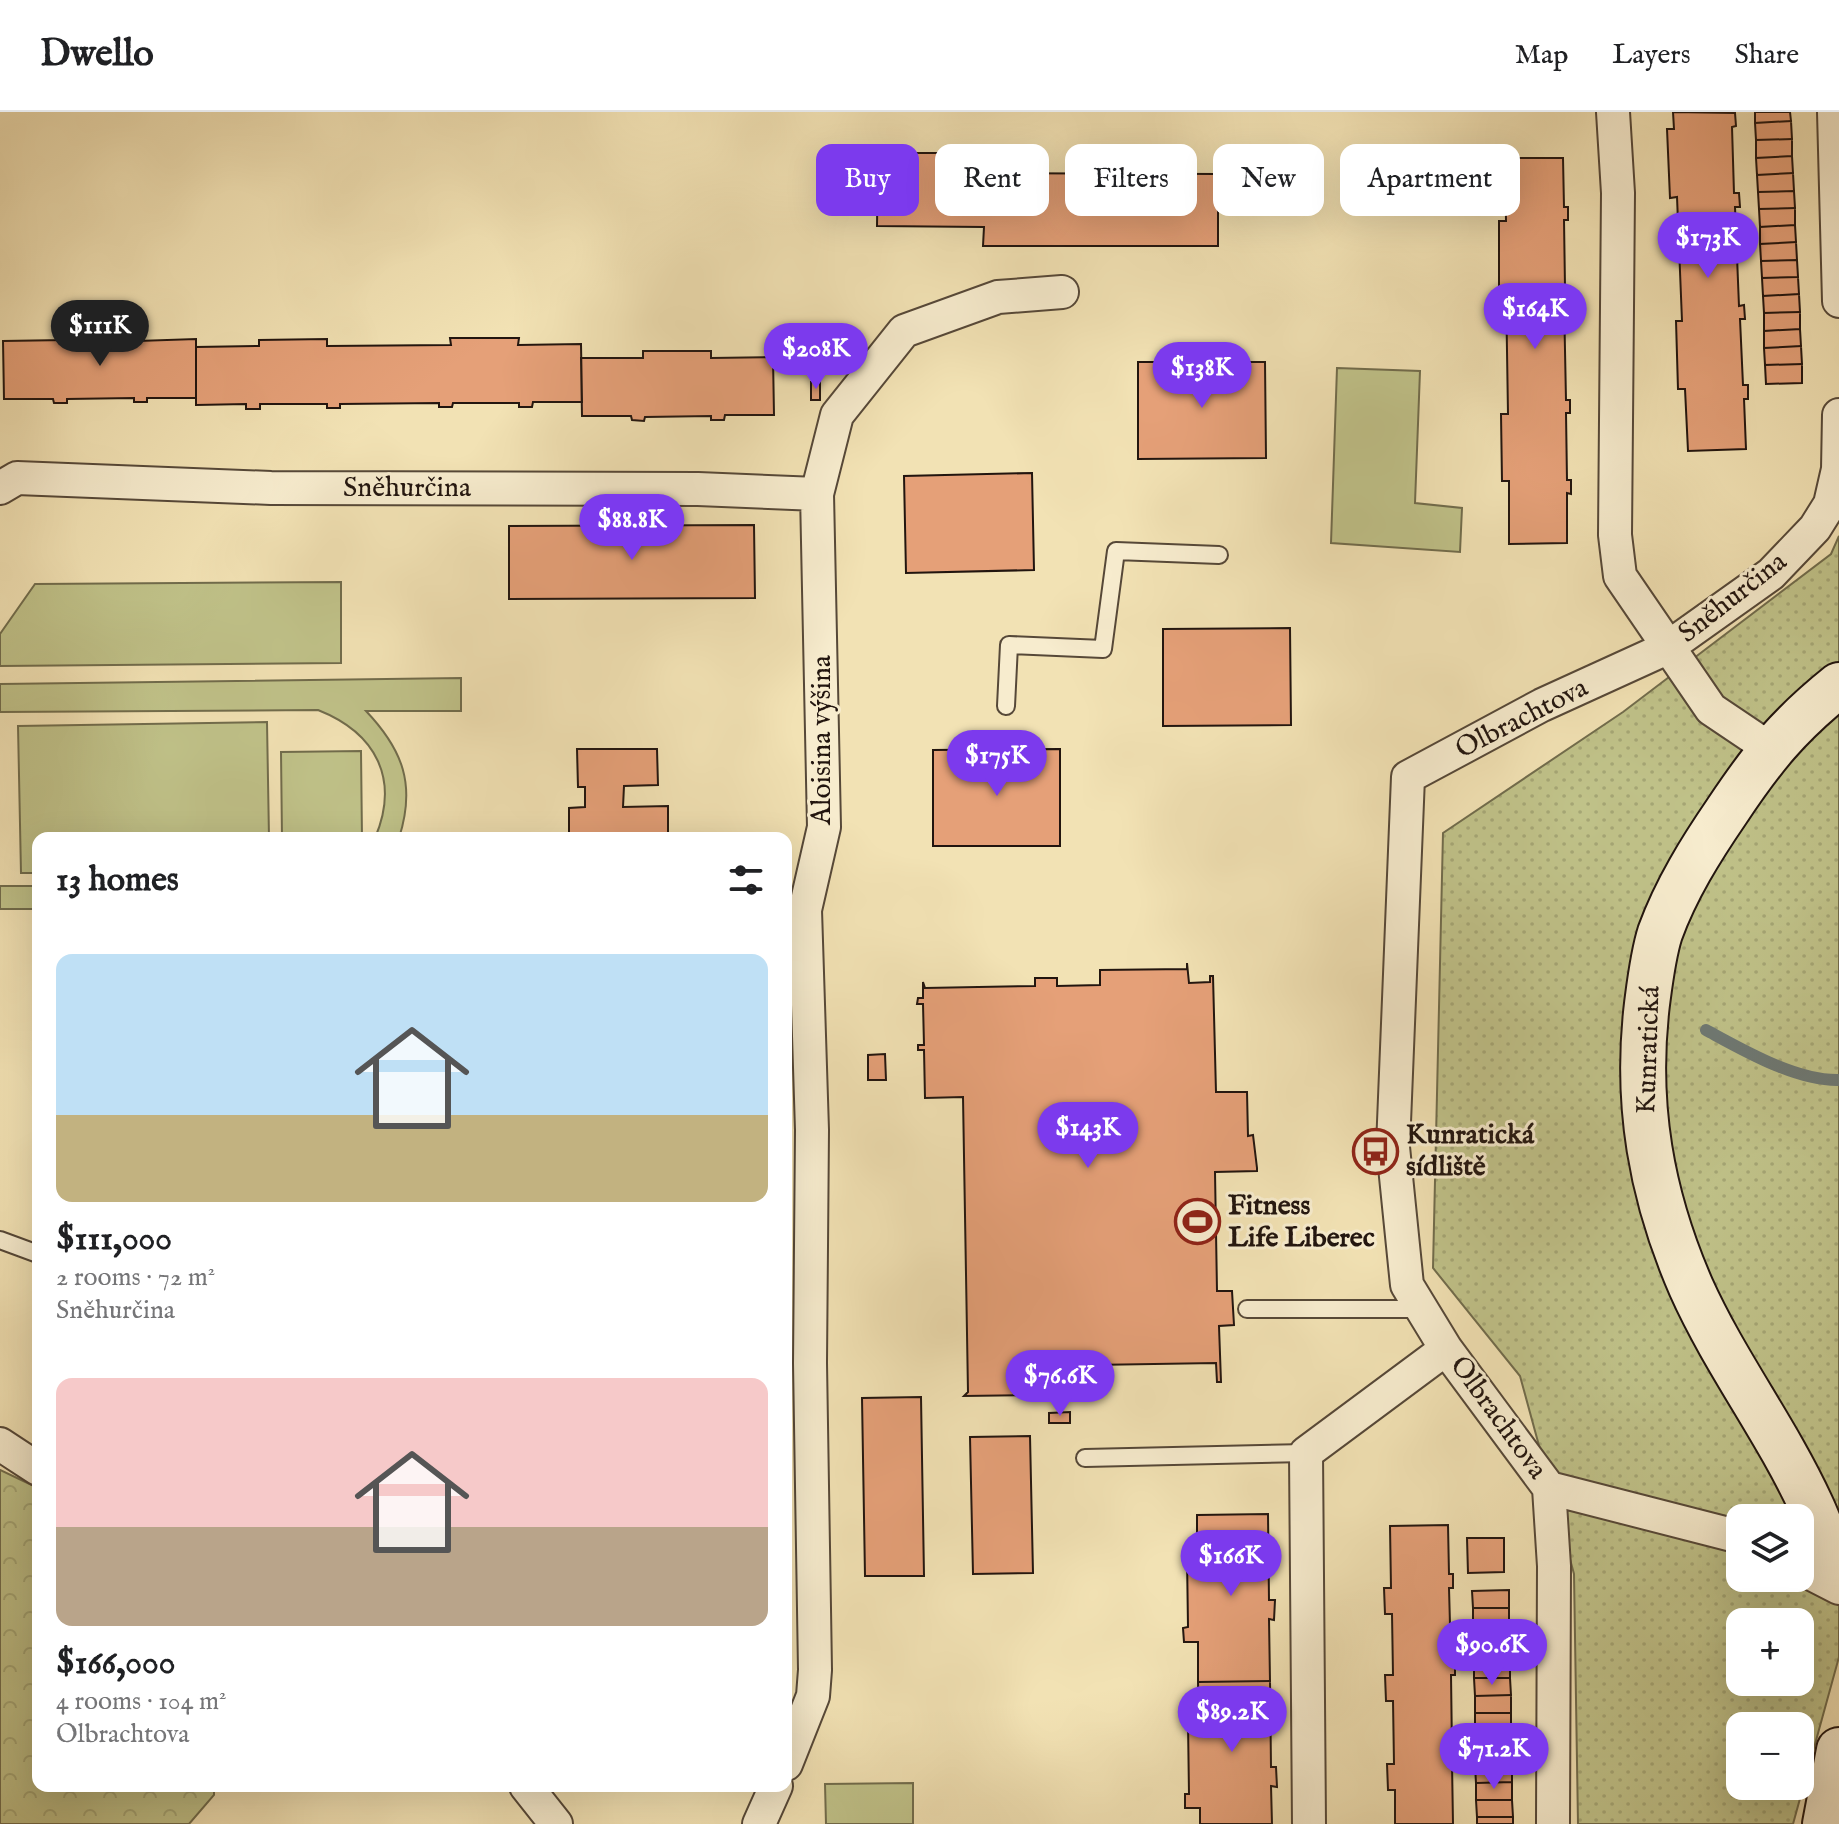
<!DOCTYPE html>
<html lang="en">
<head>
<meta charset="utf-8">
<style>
  body { margin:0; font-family:"IM FELL English",serif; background:#f6f6f6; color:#202124; height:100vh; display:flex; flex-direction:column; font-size:30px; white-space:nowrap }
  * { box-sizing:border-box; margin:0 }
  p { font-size:26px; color:#757577 }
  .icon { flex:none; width:44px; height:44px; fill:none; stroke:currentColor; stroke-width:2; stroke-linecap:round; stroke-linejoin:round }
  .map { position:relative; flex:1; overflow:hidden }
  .details { position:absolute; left:32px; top:720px; width:760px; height:960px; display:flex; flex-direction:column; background:#fff; border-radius:16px; box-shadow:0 8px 32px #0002 }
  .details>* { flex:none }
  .banner { position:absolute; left:816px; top:32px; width:760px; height:72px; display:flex; gap:16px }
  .fabs { position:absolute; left:1726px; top:1392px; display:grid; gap:16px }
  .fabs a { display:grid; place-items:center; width:88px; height:88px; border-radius:16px; background:#fff; box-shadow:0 8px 32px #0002; font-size:40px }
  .price { position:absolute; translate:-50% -68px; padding:0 18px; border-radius:28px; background:#7c3aed; color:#fff; font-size:26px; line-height:52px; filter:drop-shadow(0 2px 4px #0008) }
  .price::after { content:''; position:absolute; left:50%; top:48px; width:24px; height:18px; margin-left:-12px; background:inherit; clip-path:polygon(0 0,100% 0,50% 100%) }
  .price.active { background:#222; color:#fff }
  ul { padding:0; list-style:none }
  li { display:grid; align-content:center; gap:16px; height:424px; padding:0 24px }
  li span { display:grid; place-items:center; height:248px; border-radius:16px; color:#555 }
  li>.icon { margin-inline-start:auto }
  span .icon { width:144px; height:144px; fill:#fffc; stroke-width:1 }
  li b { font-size:34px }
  h2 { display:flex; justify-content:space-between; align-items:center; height:96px; padding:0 24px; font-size:34px }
  .chip { padding:0 28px; border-radius:16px; background:#fff; box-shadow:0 8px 32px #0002; font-size:28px; line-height:72px }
  .chip.active { background:#7c3aed; color:#fff }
  header { display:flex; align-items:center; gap:48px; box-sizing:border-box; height:112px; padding:0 40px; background:#fff; border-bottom:2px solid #e0e0e0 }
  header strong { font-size:38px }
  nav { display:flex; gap:44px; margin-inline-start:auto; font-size:28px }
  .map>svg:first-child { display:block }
</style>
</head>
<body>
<header>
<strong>Dwello</strong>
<nav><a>Map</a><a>Layers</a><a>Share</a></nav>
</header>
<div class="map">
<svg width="1839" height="1712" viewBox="0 0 1839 1712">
  <defs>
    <pattern id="grass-dots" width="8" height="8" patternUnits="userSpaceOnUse" patternTransform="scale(2)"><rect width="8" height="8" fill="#c0c289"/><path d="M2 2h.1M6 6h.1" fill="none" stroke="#a5a675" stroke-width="1.8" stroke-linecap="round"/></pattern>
    <pattern id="forest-crowns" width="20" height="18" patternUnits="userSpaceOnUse" patternTransform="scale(2)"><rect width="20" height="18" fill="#c0c289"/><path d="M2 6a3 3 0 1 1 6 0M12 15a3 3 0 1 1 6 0" fill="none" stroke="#a5a675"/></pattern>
  </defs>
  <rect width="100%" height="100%" fill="#f2e2b4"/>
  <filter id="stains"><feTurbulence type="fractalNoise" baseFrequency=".0025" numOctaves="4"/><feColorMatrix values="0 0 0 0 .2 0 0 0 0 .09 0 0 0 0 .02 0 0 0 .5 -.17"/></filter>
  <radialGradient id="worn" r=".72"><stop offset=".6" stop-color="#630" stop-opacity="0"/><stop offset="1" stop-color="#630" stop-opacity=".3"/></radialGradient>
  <path fill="url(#grass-dots)" stroke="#716c4c" stroke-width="2" fill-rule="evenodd" d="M1839,424V1545L1793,1712H1578L1574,1462L1520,1264L1433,1156L1443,721L1623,600L1831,442ZM1740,1406H1800V1466H1740ZM1740,1510H1800V1570H1740ZM1740,1614H1800V1674H1740Z"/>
  <path fill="url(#forest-crowns)" stroke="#716c4c" stroke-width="2" d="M0,1358L38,1376V1674H214V1683L189,1712H0Z"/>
  <path fill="#c0c289" stroke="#716c4c" stroke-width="2" d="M1337,256L1420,259L1415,391L1462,396L1460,440L1331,431Z
    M341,470V551L0,554V522L35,472Z
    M461,566V599H366C403,638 416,673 399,726H375C400,667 376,621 318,598L0,600V572Z
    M267,610L269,726H38V761H21L18,614Z
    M361,639L362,726H282L281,640Z
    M0,774H38V797H0Z
    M913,1671V1712H826L825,1672Z"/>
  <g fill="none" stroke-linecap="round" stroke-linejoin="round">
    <path stroke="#6e7974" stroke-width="12" d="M1706,918C1743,938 1796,969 1839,968"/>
  </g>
  <path fill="#e5a078" stroke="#22150f" stroke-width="2" d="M1673,0L1735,1L1736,14L1732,15L1734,81H1739L1740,95H1735L1739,194L1744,193L1745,207H1740L1743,273H1748V287H1744L1746,337L1688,339L1685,277H1678L1676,209H1682L1677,85L1670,86L1667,17H1674Z
    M1755,0H1790L1791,9L1755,11Z
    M1791,9L1792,27L1756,28L1755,11Z
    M1792,27V44L1756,46V28Z
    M878,41H985V61L1218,62V134H983L984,115L877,114Z
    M1792,44L1793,61L1757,63L1756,46Z
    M1505,46H1563L1564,95H1568V108H1564L1565,175H1569V188H1564L1566,288H1570V301H1566L1567,368H1571V382L1567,381V431L1509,432V369H1502L1501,302H1508L1506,176L1499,177V109H1506Z
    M1793,61L1794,79L1758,80L1757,63Z
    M1794,79L1795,96L1759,97L1758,80Z
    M1795,96V113L1760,115L1759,97Z
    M1795,113L1796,130L1760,132V115Z
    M1796,130L1797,148L1761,149L1760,132Z
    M1797,148L1798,165L1762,166L1761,149Z
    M1798,165L1799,182L1763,184L1762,166Z
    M1799,182L1800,200L1764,201L1763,184Z
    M1800,200V217L1764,219V201Z
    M1800,217L1801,234L1764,236V219Z
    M66,221H137L138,229L196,227V286H147V290H134V286L67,287V291H54L53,287H4L3,229L65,228Z
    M450,226H519L518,233L581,232L582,290H533L532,295H519V291H453L452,295H439V291L340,292V296H327V292H260V297H246V292L196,293V235L259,234V228L327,227V234L451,233Z
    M1801,234L1802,252L1765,253L1764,236Z
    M643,239H711V246L773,245L774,303H725L724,308H711V304L645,305L644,309L632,308L631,304H582L581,246H643Z
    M1138,250H1265L1266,346L1138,347Z
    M1802,252V271L1766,272L1765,253Z
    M811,270H820V288H811Z
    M1032,361L1034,458L906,461L904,364Z
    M754,413L755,486L509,487V414Z
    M1290,516L1291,613L1163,614V517Z
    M577,637H657L658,673L624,674L623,695L668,694V726H569V696L585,695V675H578Z
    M1060,637V734H933V638Z
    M1187,851L1189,871L1210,870V864H1213L1216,980H1247L1248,1024L1253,1023L1257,1056V1059L1215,1060L1217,1179H1232L1234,1213L1219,1214L1221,1270H1217L1216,1251L1029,1254V1283L964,1284L968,1280L963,985L925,986L924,938H918V933H924L923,892H917L918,886H923V870L925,876L1035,874V866H1057V874L1100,873V858L1187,857Z
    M885,942L886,968H868V943Z
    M921,1285L924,1464H865L862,1286Z
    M1070,1300V1311H1049V1301Z
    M1030,1324L1033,1461L973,1462L970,1325Z
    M1268,1402L1269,1488H1275L1274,1508L1269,1507L1270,1569L1198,1570V1530H1184L1183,1516L1188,1515L1187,1445L1197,1444V1403Z
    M1448,1413L1449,1462H1453V1476H1449L1451,1549H1455V1563H1451L1452,1638H1456L1457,1651H1452L1453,1712H1395V1678H1388L1387,1652H1394L1393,1589H1386L1385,1563H1393L1392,1502H1385L1384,1476H1391L1390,1414Z
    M1467,1426H1504V1460L1468,1461Z
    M1509,1478V1496H1473L1472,1479Z
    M1473,1496H1509V1513L1473,1514Z
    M1509,1513L1510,1531H1473V1514Z
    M1473,1531H1510V1548L1474,1549Z
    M1510,1548V1566H1474V1549Z
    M1474,1566H1510L1511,1583L1475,1584Z
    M1270,1569L1271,1655H1276L1277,1675L1271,1674L1272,1712H1200V1696H1185V1682H1189L1188,1611H1199L1198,1570Z
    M1511,1583V1601H1475V1584Z
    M1475,1601H1511V1618H1475Z
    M1475,1618H1511L1512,1635L1476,1636Z
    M1512,1635V1653H1475L1476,1636Z
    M1475,1653H1512V1670L1476,1671Z
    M1512,1670V1688H1476V1671Z
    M1476,1688H1512L1513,1705H1477Z
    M1477,1705H1513V1712H1477Z"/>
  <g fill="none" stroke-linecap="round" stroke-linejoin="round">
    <defs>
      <path id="lane" d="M1006,594L1009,533L1103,537L1116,439L1219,443
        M0,1128L38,1142
        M1247,1197H1421
        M1085,1346L1306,1341"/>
      <path id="street" d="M1613,0L1618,81L1615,423L1620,464L1711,597L1769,636
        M1834,0L1839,189
        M0,376L17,366L271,376L698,377L817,382
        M0,1332L38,1357
        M1549,1376L1740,1425
        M1800,1456L1839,1476
        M786,1652L813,1584L815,1558L810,1251L812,1018L805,798L824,715L817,382L837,303L904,219L998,185L1062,180
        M526,1674L556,1712
        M759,1712L776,1674
        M1309,1712L1306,1341L1446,1237
        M1553,1712L1554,1454L1549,1376L1446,1237L1407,1173L1393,1035L1408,665L1542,593L1667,536L1771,462L1815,416L1830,392L1838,357L1839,303"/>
      <path id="secondary" d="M1839,573C1788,614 1763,645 1727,699C1701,737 1676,777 1660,821C1653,843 1650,869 1647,892C1635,992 1651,1083 1691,1175C1725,1251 1776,1317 1811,1393C1822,1416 1830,1442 1839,1466
        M1825,1712L1839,1638"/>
    </defs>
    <use href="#lane" stroke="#564838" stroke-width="20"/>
    <use href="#street" stroke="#564838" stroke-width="36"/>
    <use href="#secondary" stroke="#22150f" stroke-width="48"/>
    <use href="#lane" stroke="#f7ecce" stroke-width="16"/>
    <use href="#street" stroke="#f7ecce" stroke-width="32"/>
    <use href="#secondary" stroke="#f7ecce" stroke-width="44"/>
  </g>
  <defs>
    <symbol id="bus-ring" viewBox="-11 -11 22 22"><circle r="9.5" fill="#f7ecce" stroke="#8f2418" stroke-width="1.5"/><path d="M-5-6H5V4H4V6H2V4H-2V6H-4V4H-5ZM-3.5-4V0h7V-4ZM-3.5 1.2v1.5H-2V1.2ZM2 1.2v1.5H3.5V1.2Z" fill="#8f2418"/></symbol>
    <symbol id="stadium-ring" viewBox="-11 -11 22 22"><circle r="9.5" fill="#f7ecce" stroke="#8f2418" stroke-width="1.5"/><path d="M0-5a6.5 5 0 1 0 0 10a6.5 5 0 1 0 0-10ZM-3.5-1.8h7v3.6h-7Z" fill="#8f2418"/></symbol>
  </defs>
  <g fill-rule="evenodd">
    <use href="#bus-ring" x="1350" y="1014" width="51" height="51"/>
    <use href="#stadium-ring" x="1172" y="1084" width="51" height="51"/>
  </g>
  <g text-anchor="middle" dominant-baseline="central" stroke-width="6" stroke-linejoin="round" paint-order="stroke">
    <g font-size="28" fill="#22150f" stroke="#f7ecce">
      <text x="407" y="376">Sněhurčina</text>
      <text transform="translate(1733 486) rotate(-38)">Sněhurčina</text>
      <text transform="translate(1522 607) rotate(-27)">Olbrachtova</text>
      <text transform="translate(822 628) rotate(-90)">Aloisina výšina</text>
      <text transform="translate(1649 938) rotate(-88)">Kunratická</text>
      <text transform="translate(1498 1306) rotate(54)">Olbrachtova</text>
    </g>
    <g font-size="28" font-weight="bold" fill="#22150f" stroke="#f7ecce" text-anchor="start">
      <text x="1406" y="1023">Kunratická<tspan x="1406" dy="32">sídliště</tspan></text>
      <text x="1228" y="1094">Fitness<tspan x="1228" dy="32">Life Liberec</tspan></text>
    </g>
  </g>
  <rect width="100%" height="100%" filter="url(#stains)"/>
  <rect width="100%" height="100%" fill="url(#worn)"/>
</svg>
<div class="fabs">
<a><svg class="icon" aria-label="layers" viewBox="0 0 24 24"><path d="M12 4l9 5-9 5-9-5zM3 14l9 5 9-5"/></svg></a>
<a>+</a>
<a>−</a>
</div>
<b class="price" style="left:1708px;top:168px">$173K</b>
<b class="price" style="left:1535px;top:239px">$164K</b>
<b class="price active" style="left:100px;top:256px">$111K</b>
<b class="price" style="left:816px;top:279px">$208K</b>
<b class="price" style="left:1202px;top:298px">$138K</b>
<b class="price" style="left:632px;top:450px">$88.8K</b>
<b class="price" style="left:997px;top:686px">$175K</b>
<b class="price" style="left:1088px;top:1058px">$143K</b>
<b class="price" style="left:1060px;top:1306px">$76.6K</b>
<b class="price" style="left:1231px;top:1486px">$166K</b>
<b class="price" style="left:1492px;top:1575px">$90.6K</b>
<b class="price" style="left:1232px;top:1642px">$89.2K</b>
<b class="price" style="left:1494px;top:1679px">$71.2K</b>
<div class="banner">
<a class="chip active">Buy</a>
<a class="chip">Rent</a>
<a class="chip">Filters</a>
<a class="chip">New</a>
<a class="chip">Apartment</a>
</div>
<section class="details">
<h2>13 homes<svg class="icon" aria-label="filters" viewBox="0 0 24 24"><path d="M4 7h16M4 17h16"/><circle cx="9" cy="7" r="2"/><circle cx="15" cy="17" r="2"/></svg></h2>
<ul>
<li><span style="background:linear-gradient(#bfe0f5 65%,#c2b280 0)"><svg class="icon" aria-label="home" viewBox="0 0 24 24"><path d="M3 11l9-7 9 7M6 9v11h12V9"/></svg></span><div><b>$111,000</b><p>2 rooms · 72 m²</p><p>Sněhurčina</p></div></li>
<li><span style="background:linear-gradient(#f6c9c9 60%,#b9a48a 0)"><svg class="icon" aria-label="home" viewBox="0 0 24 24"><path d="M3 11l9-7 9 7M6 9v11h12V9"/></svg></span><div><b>$166,000</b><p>4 rooms · 104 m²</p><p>Olbrachtova</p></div></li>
</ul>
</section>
</div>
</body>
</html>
